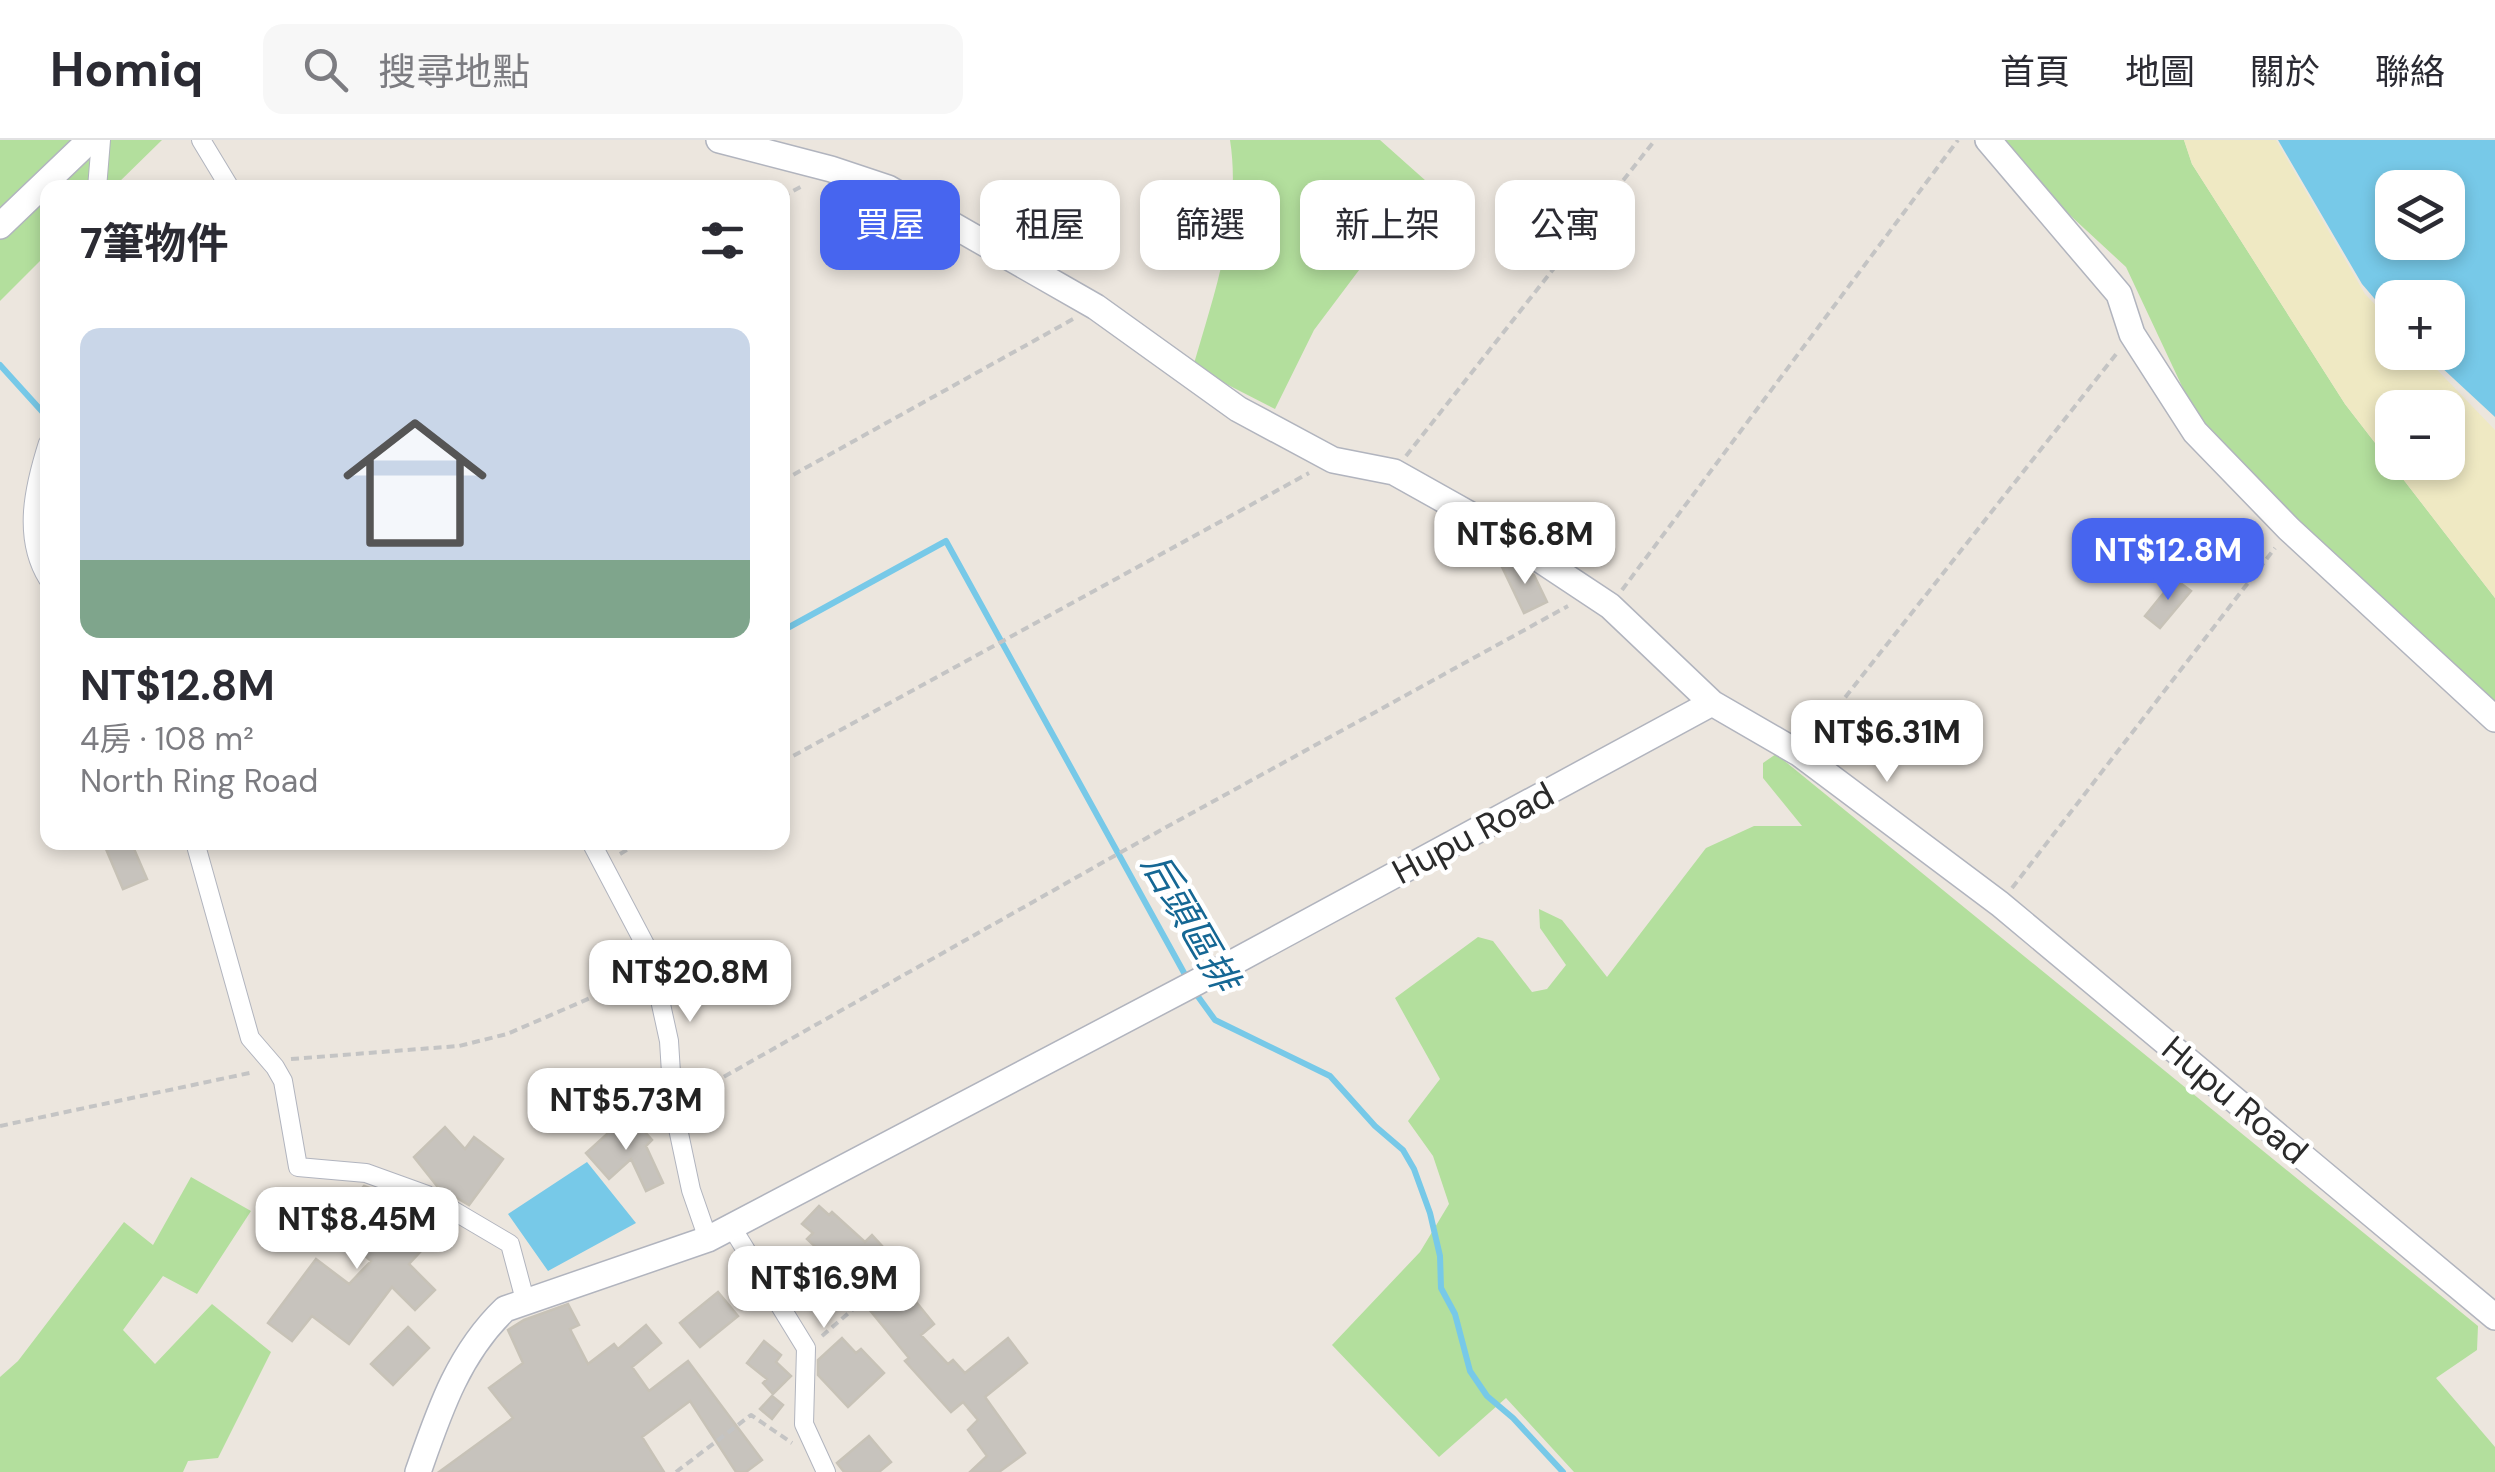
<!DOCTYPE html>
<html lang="zh-TW">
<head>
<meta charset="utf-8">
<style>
  body { margin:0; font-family:"DM Sans","Noto Sans TC",sans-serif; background:#f7f7f7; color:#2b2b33; height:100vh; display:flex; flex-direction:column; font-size:38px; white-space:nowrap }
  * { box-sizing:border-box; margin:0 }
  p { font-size:32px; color:#7c7c81 }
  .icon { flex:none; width:55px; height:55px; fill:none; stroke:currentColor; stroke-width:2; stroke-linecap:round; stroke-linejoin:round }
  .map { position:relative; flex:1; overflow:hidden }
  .details { position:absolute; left:40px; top:40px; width:750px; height:670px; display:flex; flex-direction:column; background:#fff; border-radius:20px; box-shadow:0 5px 15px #0003 }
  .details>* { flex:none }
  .hud { position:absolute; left:820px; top:40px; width:950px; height:90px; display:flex; gap:20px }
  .buttons { position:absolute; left:2375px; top:30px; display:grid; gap:20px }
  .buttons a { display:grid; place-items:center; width:90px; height:90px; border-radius:20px; background:#fff; box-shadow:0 5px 15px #0003; font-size:50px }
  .price { position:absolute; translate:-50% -85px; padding:0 22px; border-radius:20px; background:#fff; color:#222; font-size:32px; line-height:65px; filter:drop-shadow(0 2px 5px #0008) }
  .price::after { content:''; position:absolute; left:50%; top:60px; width:30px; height:22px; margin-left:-15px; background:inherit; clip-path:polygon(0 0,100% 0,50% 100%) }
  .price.on { background:#4765ef; color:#fff }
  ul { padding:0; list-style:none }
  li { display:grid; align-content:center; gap:20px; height:530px; padding:0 40px }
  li+li { border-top:2px solid #e1e1e2 }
  li span { display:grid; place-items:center; height:310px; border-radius:20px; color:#555 }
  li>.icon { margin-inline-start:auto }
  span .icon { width:180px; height:180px; fill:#fffc; stroke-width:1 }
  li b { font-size:42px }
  h2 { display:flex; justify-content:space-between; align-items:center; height:120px; padding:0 40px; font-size:42px }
  .tag { padding:0 35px; border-radius:20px; background:#fff; box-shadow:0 5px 15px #0003; font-size:35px; line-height:90px }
  .tag.on { background:#4765ef; color:#fff }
  header { display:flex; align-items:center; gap:60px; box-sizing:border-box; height:140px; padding:0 50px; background:#fff; border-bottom:2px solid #e1e1e2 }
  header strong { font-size:48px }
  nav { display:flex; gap:55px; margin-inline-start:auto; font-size:35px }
  .search { width:700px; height:90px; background:#f7f7f7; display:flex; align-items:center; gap:25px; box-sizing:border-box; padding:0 35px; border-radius:20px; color:#7c7c81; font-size:38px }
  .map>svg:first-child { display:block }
</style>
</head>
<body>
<header>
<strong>Homiq</strong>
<div class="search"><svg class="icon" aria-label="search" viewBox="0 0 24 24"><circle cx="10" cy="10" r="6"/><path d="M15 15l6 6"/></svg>搜尋地點</div>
<nav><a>首頁</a><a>地圖</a><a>關於</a><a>聯絡</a></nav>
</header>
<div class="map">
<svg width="2495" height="1332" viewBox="0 0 2495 1332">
  <rect width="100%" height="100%" fill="#ece6de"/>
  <path fill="#b3df9d" d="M0,0H162L114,47L48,48L47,114L0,161Z
    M1230,0H1380L1426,41L1314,190L1275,269L1193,227C1214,154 1242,76 1230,0Z
    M1999,0H2184L2192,24L2345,264L2495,458V582L2195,274L2126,127L2060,66Z
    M1776,614L2478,1186L2477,1210L2436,1238L2495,1307V1332H1574L1506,1258L1439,1317L1332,1205L1420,1112L1449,1064L1433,1016L1408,981L1440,939L1395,858L1478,797L1493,801L1532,852L1547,849L1566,825L1540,788L1539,769L1562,780L1607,837L1706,708L1754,686H1802L1763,638V623Z
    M191,1037L251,1071L197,1154L163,1136L123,1190L155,1224L212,1164L271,1212L218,1318L188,1321L183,1332H0V1237L18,1221L124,1082L153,1105Z"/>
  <path fill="#efe9c3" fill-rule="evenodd" d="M2184,0H2276L2365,154L2392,182V212L2421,213L2495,290V458L2345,264L2192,24ZM2392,268H2448V322H2392Z"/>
  <path fill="#77c9e8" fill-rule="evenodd" d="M2278,0H2495V277L2426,213L2448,212V158H2392V179L2362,144ZM2392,48H2448V102H2392Z
    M587,1022L636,1083L548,1131L508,1074Z"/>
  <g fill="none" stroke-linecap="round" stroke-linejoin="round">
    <path stroke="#77c9e8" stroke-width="6" d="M0,225L48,278
      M782,491L946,401L1188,840
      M1194,851L1215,880L1330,936L1375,986L1403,1010L1414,1029L1430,1073L1440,1116L1441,1148L1455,1174L1470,1231L1487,1256L1513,1278L1563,1332"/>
  </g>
  <path fill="#c7c3bd" stroke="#c7c2b7" stroke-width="2.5" d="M1514,422L1534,435L1547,462L1524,473L1502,427Z
    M2175,439L2191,451L2160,488L2145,476Z
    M103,702H131L147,739L123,749Z
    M629,974L652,1000L646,1006L663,1043L646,1051L631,1019L609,1039L586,1013Z
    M445,987L465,1009L474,997L503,1019L469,1065L437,1046L414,1017Z
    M364,1046L398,1058L407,1066L392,1084L421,1111L409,1124L435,1150L415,1170L392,1147L349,1204L312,1176L292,1201L268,1183L316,1119L349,1144L371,1121L342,1096L346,1092L333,1081Z
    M819,1066L829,1075L832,1072L865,1102L872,1095L883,1107L847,1144L835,1133L839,1129L807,1099L813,1093L802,1084Z
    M900,1142L934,1184L921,1195L948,1224L953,1220L965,1233L1008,1198L1027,1223L985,1257L1025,1313L999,1332H970L987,1316L968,1290L978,1280L963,1262L951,1272L905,1221L909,1218L868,1168Z
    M718,1152L738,1176L700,1207L680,1183Z
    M568,1164L579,1185L570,1189L588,1224L614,1204L618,1209L646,1185L661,1203L632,1227L649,1251L688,1221L762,1320L746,1332H736L690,1261L642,1297L664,1332H439L513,1278L489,1248L523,1223L508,1190L524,1180Z
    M408,1187L429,1208L393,1245L371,1224Z
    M842,1198L856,1213L861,1209L884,1233L848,1267L818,1235V1220Z
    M764,1201L781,1215L776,1222L791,1236L773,1254L763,1243L767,1239L747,1223Z
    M772,1256L783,1265L772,1279L760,1269Z
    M869,1296L891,1322L879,1332H844L837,1323Z"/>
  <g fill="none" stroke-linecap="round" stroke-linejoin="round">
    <defs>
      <path id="street" d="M201,0L230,48
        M97,48L101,0
        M48,303C34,347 22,397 48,439
        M195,702L250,898L275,927L283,941L298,1027L366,1033L427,1055L510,1104L525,1160
        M591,702L650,814L669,901L673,965L691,1050L708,1099
        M731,1086L806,1208L804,1284L826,1332"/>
      <path id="secondary" d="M719,0L831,29L888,48L1096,167L1238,269L1333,320L1394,332L1485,383L1610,466L1712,563
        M1988,0L2119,154L2132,194L2195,292L2289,389L2495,579
        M0,86L90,0
        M418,1332C439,1272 458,1214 505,1169L708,1099L1197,842L1712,563L1800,614L2000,764L2495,1177"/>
    </defs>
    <use href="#street" stroke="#b1b4be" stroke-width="20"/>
    <use href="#secondary" stroke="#b1b4be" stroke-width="28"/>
    <path stroke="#c4c4c4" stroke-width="4" stroke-dasharray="8 5" stroke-linecap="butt" d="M782,57L804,45
      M1406,316L1655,0
      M782,341L1075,178
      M1622,450L1958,0
      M1813,598L2117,213
      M782,622L1309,333
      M620,714L640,702
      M2012,748L2275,408
      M291,919L459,906L507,894L625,843L638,848
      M690,956L1123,711L1568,466
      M0,986L254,932
      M822,1196L887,1140
      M676,1332L751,1275L792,1303"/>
    <use href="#street" stroke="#fff" stroke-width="18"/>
    <use href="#secondary" stroke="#fff" stroke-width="25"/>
  </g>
  <g text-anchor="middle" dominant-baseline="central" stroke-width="9" stroke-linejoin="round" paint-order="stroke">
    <g font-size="35" fill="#2b2b2b" stroke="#fff">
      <text transform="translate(1473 693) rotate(-28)">Hupu Road</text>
      <text transform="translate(2235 960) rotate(40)">Hupu Road</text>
    </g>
    <g font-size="38" font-style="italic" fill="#156794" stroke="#fff">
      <text transform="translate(1190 782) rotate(60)">后頭區排</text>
    </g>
  </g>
</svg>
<div class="buttons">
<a><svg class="icon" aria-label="layers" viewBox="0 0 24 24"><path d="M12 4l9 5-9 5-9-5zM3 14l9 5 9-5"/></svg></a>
<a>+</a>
<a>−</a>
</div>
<b class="price" style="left:1525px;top:447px">NT$6.8M</b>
<b class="price on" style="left:2168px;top:463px">NT$12.8M</b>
<b class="price" style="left:1887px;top:645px">NT$6.31M</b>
<b class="price" style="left:690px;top:885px">NT$20.8M</b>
<b class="price" style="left:626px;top:1013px">NT$5.73M</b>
<b class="price" style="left:357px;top:1132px">NT$8.45M</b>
<b class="price" style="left:824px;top:1191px">NT$16.9M</b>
<div class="hud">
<a class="tag on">買屋</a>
<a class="tag">租屋</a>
<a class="tag">篩選</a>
<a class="tag">新上架</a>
<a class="tag">公寓</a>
</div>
<section class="details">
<h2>7筆物件<svg class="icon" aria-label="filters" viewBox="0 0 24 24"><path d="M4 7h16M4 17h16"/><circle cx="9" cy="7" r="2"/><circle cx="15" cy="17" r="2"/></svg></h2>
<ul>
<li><span style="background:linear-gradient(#c9d6e8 75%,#7fa58c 0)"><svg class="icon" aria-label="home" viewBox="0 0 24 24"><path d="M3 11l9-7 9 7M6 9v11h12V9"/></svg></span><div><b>NT$12.8M</b><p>4房 · 108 m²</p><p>North Ring Road</p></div></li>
</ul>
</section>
</div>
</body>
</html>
